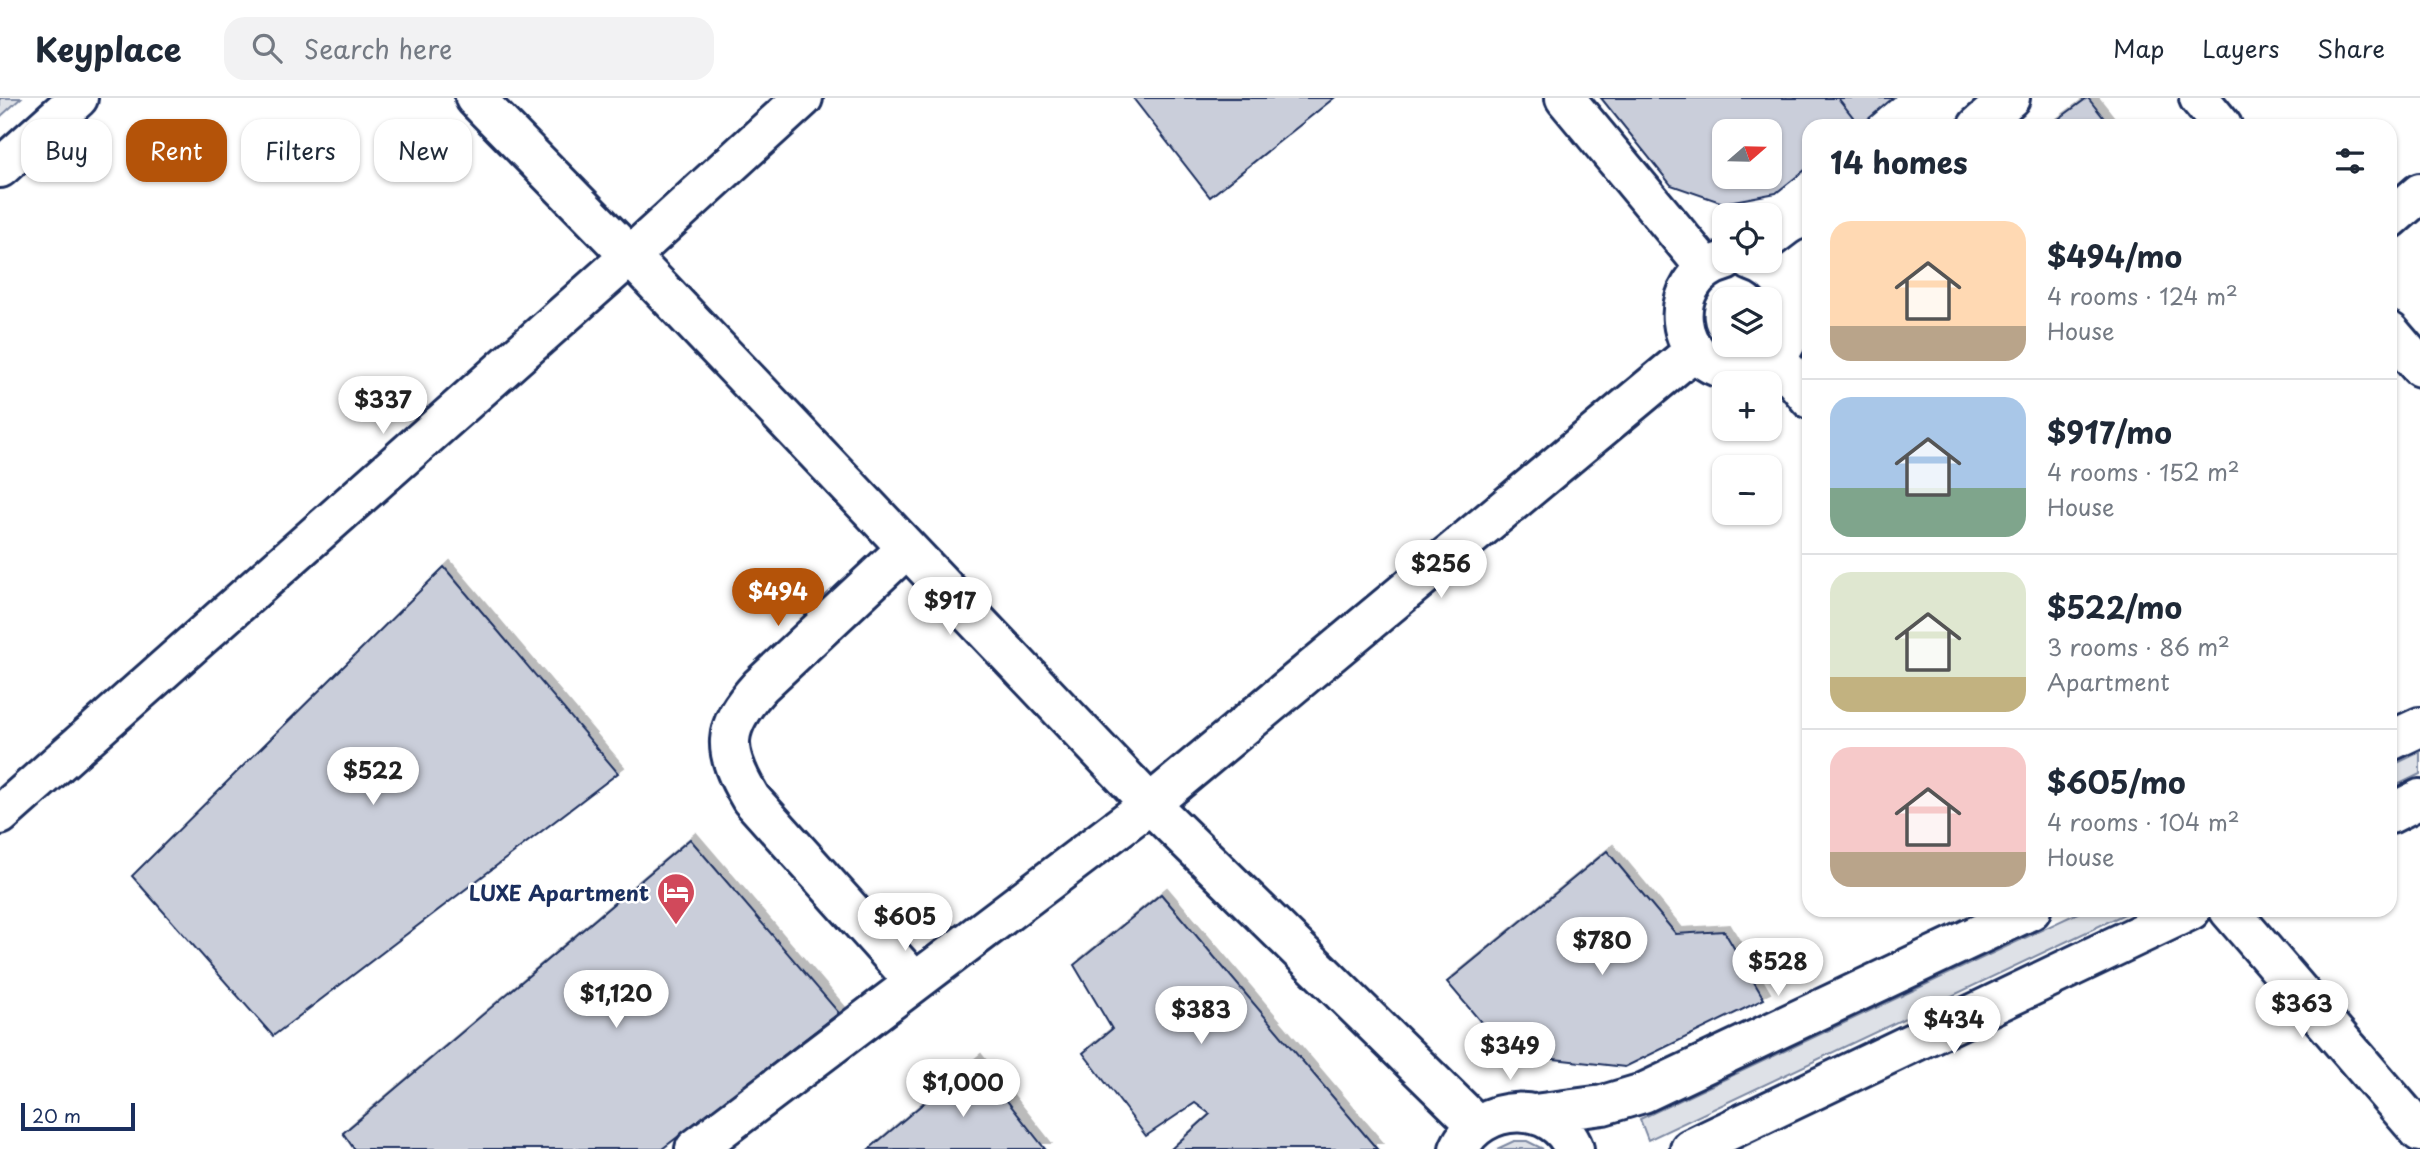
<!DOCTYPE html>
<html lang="en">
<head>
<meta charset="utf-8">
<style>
  body { margin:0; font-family:"Playpen Sans",sans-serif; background:#f2f2f3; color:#1f2937; height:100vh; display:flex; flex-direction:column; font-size:26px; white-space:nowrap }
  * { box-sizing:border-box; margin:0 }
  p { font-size:23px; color:#747a83 }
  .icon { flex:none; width:38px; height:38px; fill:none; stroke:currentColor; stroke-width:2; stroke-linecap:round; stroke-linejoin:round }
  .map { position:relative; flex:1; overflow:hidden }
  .sheet { position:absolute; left:1802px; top:21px; width:595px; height:798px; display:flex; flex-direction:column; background:#fff; border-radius:21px; box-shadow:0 2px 5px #0004 }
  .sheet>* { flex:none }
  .banner { position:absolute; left:21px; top:21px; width:665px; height:63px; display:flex; gap:14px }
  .needle { width:46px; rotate:70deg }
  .fabs { position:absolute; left:1712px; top:21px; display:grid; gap:14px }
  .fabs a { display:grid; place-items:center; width:70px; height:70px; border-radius:14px; background:#fff; box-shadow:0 2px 5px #0004; font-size:35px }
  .scale { position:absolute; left:21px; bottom:18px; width:114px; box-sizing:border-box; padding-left:7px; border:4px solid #1b2f5e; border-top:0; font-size:19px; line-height:24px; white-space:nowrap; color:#1b2f5e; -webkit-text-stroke:5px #fff; paint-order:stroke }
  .price { position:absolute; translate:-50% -60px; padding:0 16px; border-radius:24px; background:#fff; color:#222; font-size:23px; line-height:46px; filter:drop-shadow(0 2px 4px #0008) }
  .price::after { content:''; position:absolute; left:50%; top:42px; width:21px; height:16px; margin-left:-10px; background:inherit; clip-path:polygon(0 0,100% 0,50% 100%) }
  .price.selected { background:#b45309; color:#fff }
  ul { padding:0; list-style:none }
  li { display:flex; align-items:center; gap:21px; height:175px; padding:0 28px }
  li+li { border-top:2px solid #e0e1e3 }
  li span { display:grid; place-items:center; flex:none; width:196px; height:140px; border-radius:21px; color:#555 }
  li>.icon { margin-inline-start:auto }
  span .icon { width:84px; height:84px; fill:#fffc; stroke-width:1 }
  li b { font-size:30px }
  h2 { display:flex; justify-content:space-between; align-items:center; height:84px; padding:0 28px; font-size:30px }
  .pill { padding:0 24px; border-radius:21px; background:#fff; box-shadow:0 2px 5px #0004; font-size:24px; line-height:63px }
  .pill.selected { background:#b45309; color:#fff }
  header { display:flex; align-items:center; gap:42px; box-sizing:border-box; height:98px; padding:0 35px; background:#fff; border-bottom:2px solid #e0e1e3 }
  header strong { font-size:33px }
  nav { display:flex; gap:38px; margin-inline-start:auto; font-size:24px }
  .search { width:490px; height:63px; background:#f2f2f3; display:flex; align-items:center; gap:18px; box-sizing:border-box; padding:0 24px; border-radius:21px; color:#747a83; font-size:26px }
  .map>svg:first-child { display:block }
</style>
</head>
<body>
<header>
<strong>Keyplace</strong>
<div class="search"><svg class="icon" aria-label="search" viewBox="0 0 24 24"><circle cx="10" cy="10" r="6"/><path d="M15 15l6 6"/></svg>Search here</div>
<nav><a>Map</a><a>Layers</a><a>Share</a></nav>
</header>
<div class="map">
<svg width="2420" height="1051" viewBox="0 0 2420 1051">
  <defs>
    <filter id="shadow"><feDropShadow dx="6" dy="-6" stdDeviation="0" flood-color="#0004"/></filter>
  </defs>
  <rect width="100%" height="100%" fill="#fff"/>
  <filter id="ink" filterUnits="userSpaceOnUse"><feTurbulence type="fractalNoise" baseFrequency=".0143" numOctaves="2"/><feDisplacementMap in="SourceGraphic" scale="14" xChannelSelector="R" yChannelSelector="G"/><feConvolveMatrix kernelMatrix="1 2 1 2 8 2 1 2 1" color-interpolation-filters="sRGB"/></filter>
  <g filter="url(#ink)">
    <path fill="#dee1e7" stroke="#7c88a2" stroke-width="2" d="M0,0H21L0,19Z
      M2420,654V676L2391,690V668Z
      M2084,812H2133L1648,1042L1640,1021Z
      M1514,1043H1527L1543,1051H1497Z"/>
    <path fill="#caceda" stroke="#1b2f5e" stroke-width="2" fill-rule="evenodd" filter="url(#shadow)" d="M1133,0H1334L1210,99Z
      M1601,0H1838L1860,28H1810V68L1776,95L1723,105L1671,87ZM1724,33H1769V79H1724Z
      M1838,0H1893L1860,28Z
      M2088,0L2110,28H2049L2087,0Z
      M444,469L618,675L273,938L132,778Z
      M690,741L839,915L662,1051H354L343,1035Z
      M1607,753L1676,836L1724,833L1764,901L1625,969L1508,956L1447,884Z
      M1161,796L1377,1051H1171L1210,1016L1195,1005L1146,1038L1083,955L1112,931L1074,867Z
      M975,962L1045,1051H869Z"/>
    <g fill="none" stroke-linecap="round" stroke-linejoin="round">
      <defs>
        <path id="minor" d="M475,0L630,158L1150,706L1477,1027
          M1565,0L1706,170
          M2199,0L2222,28
          M1978,28L2010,0
          M0,70L78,0
          M2390,121L2420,95
          M1725,163C1662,180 1672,271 1737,272C1802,274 1813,183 1751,163
          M1781,183L1810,161
          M2390,234L2420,269
          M1775,258L1810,301
          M907,450L760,588C721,631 722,652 751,701L915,884
          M2390,643L2420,629
          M2390,716L2420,701
          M0,717L630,158L803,0
          M2229,812L2420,1034
          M1534,1016L1603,1007L1643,995L2031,812
          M695,1051L1150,706L1695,252
          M1459,1051C1480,1004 1555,1001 1574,1051
          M1690,1051L2191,812"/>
      </defs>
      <use href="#minor" stroke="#1b2f5e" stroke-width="44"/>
      <use href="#minor" stroke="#fff" stroke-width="38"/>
    </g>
  </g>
  <defs>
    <symbol id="hotel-pin" viewBox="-11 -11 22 30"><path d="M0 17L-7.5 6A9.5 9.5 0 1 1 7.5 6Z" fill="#d1495b" stroke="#fff"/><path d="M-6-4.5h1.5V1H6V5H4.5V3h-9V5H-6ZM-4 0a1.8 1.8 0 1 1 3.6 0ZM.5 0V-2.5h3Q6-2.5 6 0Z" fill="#fff"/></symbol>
  </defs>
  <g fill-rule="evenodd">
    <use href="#hotel-pin" x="654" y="772" width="44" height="60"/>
  </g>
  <g text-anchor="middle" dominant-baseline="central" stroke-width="5" stroke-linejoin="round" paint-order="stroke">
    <g font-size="21" font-weight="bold" fill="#1b2f5e" stroke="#fff" text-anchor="end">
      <text x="649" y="794">LUXE Apartment</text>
    </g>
  </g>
</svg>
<div class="fabs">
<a><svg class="needle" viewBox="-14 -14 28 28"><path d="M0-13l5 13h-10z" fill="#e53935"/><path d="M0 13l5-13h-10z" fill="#747a83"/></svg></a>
<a><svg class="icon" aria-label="locate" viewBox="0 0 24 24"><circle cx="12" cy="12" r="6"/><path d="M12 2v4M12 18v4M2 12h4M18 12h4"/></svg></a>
<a><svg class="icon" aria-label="layers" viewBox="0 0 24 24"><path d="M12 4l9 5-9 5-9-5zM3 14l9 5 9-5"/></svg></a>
<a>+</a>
<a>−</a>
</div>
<div class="scale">20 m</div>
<b class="price" style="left:383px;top:338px">$337</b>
<b class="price" style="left:1441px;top:502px">$256</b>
<b class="price selected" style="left:778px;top:530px">$494</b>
<b class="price" style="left:950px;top:539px">$917</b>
<b class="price" style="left:373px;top:709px">$522</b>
<b class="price" style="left:905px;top:855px">$605</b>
<b class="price" style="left:1602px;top:879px">$780</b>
<b class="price" style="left:1778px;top:900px">$528</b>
<b class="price" style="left:616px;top:932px">$1,120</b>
<b class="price" style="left:2302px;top:942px">$363</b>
<b class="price" style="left:1201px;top:948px">$383</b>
<b class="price" style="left:1954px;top:958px">$434</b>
<b class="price" style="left:1510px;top:984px">$349</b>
<b class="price" style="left:963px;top:1021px">$1,000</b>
<div class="banner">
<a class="pill">Buy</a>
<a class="pill selected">Rent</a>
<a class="pill">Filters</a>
<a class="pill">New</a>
</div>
<section class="sheet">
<h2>14 homes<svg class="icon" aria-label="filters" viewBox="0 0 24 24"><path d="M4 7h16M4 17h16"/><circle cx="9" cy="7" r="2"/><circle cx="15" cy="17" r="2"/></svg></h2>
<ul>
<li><span style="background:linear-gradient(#ffd9b3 75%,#b9a48a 0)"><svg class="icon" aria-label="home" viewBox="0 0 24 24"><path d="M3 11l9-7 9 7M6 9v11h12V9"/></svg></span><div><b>$494/mo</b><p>4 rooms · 124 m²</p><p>House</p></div></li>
<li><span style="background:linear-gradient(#a9c7e8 65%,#7fa58c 0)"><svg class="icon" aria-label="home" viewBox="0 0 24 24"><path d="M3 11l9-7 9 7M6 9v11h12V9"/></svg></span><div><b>$917/mo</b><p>4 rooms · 152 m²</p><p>House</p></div></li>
<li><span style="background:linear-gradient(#dfe7d0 75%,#c2b280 0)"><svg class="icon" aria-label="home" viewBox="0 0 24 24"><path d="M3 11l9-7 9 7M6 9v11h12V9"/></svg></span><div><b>$522/mo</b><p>3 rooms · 86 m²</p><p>Apartment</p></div></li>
<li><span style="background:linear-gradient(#f6c9c9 75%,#b9a48a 0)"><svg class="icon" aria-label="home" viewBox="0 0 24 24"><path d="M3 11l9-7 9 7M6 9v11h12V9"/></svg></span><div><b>$605/mo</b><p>4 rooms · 104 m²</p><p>House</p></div></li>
</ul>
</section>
</div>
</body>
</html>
